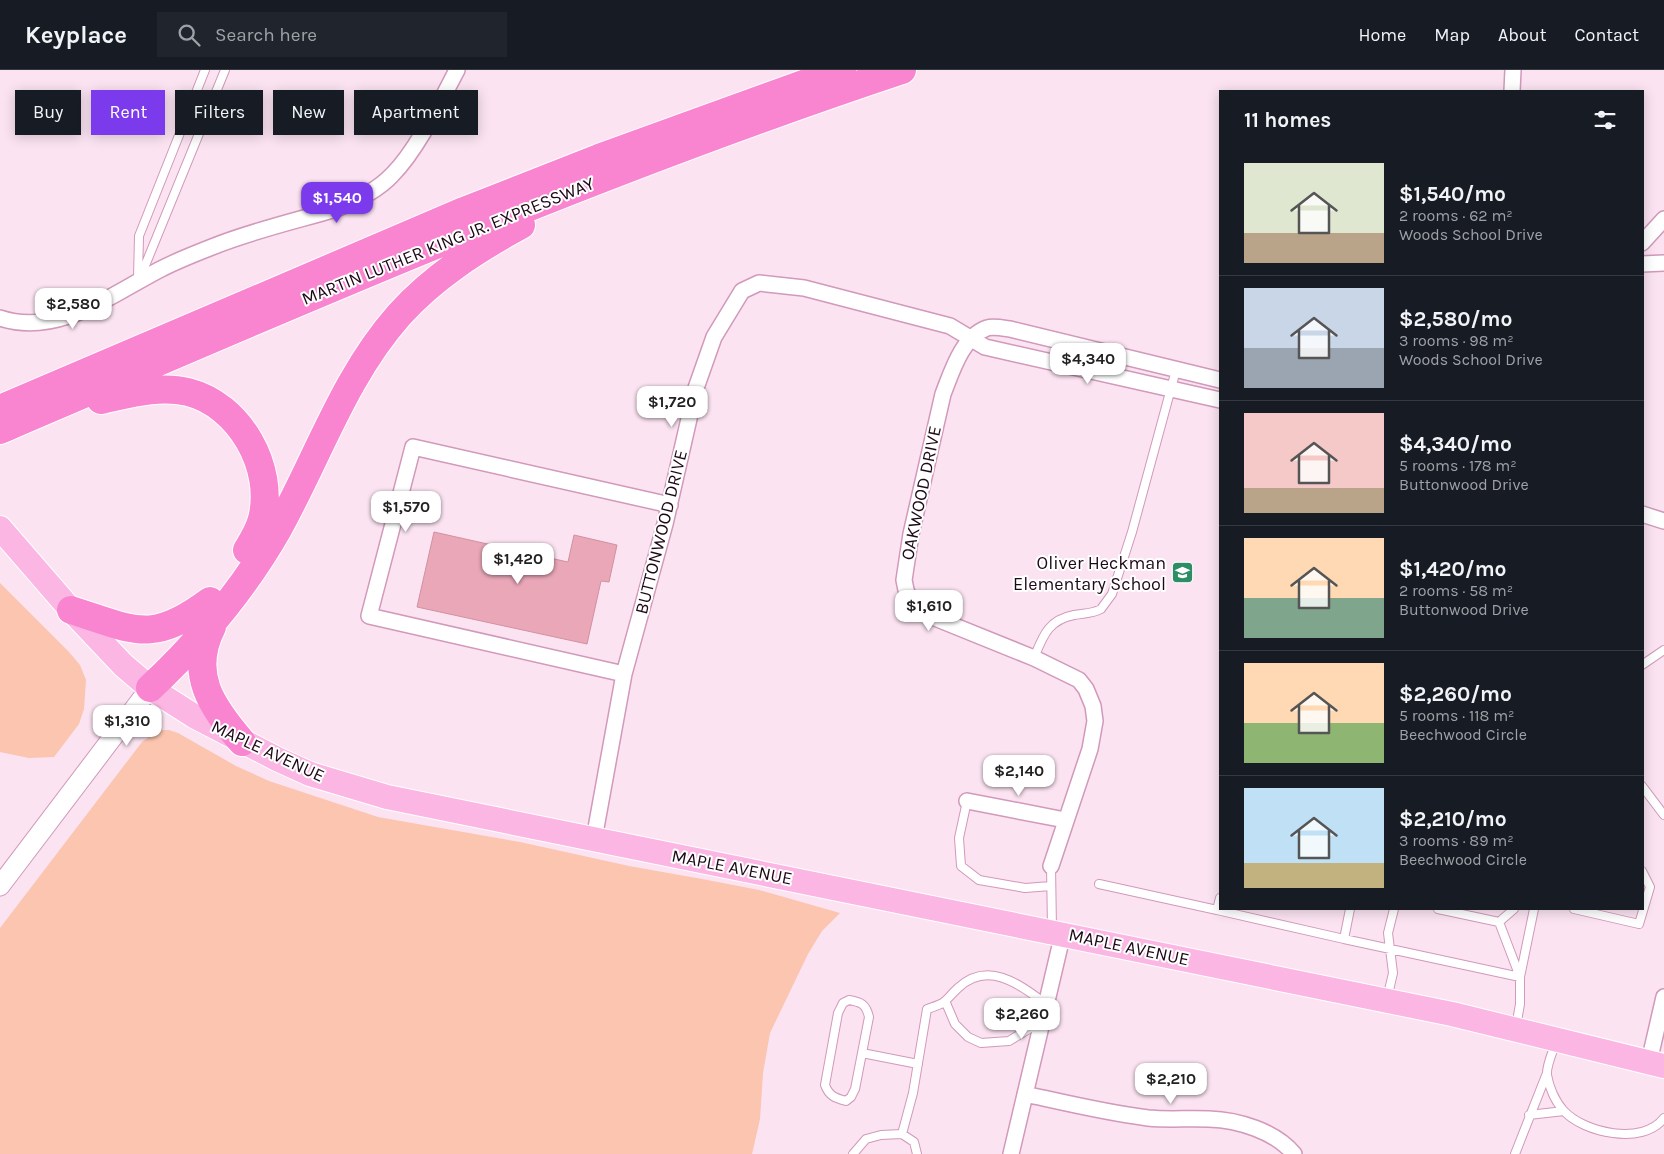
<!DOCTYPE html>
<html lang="en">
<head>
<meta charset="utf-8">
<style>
  body { margin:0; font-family:Karla,sans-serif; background:#20242c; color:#f1f3f6; height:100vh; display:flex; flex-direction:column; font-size:19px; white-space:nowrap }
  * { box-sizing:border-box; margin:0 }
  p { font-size:16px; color:#9ea1a6 }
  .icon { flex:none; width:28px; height:28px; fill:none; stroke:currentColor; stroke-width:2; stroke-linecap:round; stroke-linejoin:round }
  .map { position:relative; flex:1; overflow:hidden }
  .side { position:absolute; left:1219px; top:20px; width:425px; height:820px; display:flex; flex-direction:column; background:#171b24; border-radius:0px; box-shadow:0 2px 12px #0003 }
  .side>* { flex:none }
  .guide { position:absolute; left:15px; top:20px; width:475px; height:45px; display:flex; gap:10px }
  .price { position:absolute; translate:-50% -42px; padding:0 11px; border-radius:10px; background:#fff; color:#222; font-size:16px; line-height:32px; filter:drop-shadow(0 1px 2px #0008) }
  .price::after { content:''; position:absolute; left:50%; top:30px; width:15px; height:11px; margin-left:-8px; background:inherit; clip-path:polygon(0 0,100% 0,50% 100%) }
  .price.active { background:#7c3aed; color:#fff }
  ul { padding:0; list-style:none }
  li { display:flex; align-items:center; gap:15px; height:125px; padding:0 25px }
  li+li { border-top:1px solid #363941 }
  li span { display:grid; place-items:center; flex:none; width:140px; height:100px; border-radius:0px; color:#555 }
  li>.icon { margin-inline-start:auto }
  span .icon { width:60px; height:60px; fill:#fffc; stroke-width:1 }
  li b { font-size:21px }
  h2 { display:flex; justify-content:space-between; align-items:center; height:60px; padding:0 25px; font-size:21px }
  .tag { padding:0 18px; border-radius:0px; background:#171b24; box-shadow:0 2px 12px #0003; font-size:18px; line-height:45px }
  .tag.active { background:#7c3aed; color:#fff }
  header { display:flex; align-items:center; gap:30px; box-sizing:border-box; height:70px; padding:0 25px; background:#171b24; border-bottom:1px solid #363941 }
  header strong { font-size:24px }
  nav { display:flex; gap:28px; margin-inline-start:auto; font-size:18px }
  .search { width:350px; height:45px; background:#20242c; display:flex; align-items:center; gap:12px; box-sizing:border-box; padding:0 18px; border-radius:0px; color:#9ea1a6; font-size:19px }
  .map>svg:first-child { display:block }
</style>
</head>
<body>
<header>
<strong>Keyplace</strong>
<div class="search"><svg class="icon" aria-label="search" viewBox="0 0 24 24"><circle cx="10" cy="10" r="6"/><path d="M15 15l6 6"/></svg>Search here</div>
<nav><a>Home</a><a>Map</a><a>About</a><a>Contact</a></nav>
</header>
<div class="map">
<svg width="1664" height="1084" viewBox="0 0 1664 1084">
  <rect width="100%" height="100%" fill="#fbe3f1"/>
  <path fill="#fbc5b0" d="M0,513L69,582L80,595L86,610L84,639L79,654L54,687L29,688L0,682Z
    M158,660H169L178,663L236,696L269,711L378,747L520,772L629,796L702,809L759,820L840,843L822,861L808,884L770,963L763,1003L760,1049L752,1084H0V858L142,672Z"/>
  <path fill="#e9a7b8" stroke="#d191a2" d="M434,462L568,492L574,465L617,475L609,512L601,511L587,574L417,537Z"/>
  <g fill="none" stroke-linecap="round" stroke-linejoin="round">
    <defs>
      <path id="service" d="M138,207L139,166L205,0
        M140,208L225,0
        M1034,588C1043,566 1048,550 1074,545C1084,543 1092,544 1101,539L1112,524L1132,462L1176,300
        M1642,595L1664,580
        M1642,716L1664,745
        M967,731L959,768L961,796L979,810L1025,818L1051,816
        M1051,796L1052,859
        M1099,814L1217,840L1220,828
        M1438,839L1499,852L1514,839
        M1574,839L1639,854L1650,817L1642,801
        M1217,840L1344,869L1350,839
        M1499,852L1520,907
        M1344,869L1520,907
        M1387,929L1393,903L1388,863L1394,839
        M849,930C861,932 866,934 869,947L855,1019L851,1027L846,1031C835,1028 829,1026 825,1015L838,943L843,933Z
        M946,933L955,954L968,967L981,973L1009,971L1042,951
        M1516,957L1520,934V907L1534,839
        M1556,972C1553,981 1546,996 1547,1005C1549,1017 1555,1031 1563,1040C1583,1063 1643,1076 1664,1048
        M862,983L918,994
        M1529,1045L1564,1041
        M902,1064L913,1023L927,939C949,932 943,932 958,918C988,890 1019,914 1046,934
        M853,1084L866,1069L881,1065L902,1064L914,1072L917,1084
        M1515,1084L1547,1003"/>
      <path id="minor" d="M1512,21L1513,0
        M1642,173L1664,149
        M1642,194L1664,193
        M0,248C57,267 111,225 159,200C176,191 194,184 212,177C251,161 295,151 336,139C356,131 377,121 392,105C417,80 440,32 457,0
        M1642,444L1664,451
        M624,604L369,546L413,377L670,435
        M967,731L1065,750
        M594,769L624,604L665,454L696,318L714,267L742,221L759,213L804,218L950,256L985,277L1220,330
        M1051,796L1090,679L1095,651L1093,636L1086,619L1079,610L1034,588L930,546L910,530L906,520L904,510L911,464L943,324C952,301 962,267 987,258C993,256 1003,258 1010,259L1220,310
        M1649,992L1664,927
        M1025,1024C1066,1033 1107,1043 1148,1048C1169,1050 1188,1048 1209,1049C1238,1050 1275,1061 1294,1084
        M1011,1084L1063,863"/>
      <path id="tertiary" d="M0,816L150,618"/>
      <path id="primary" d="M0,458L71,540L123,595L150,618L194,646L277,689L310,704L387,727L1452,944L1664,996"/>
      <path id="motorway" d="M101,330C129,324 159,315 188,322C240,335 275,398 262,449C259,461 253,470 247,480
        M0,339L464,141L599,88L842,0
        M0,360C297,232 595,102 902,0
        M71,540C135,560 151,575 210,531
        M212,557C188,604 212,637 242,672
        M150,618C199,572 245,517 278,459C318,387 344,307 399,245C433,207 477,179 521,155"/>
    </defs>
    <use href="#service" stroke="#d199bb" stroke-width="10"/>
    <use href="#minor" stroke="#d199bb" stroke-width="18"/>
    <use href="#tertiary" stroke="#d199bb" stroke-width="21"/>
    <use href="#primary" stroke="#fff" stroke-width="26"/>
    <use href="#motorway" stroke="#fff" stroke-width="30"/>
    <use href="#service" stroke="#fff" stroke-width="8"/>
    <use href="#minor" stroke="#fff" stroke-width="15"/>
    <use href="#tertiary" stroke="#fff" stroke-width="19"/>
    <use href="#primary" stroke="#fbb6e3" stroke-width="24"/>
    <use href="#motorway" stroke="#f985d1" stroke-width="28"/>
  </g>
  <defs>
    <symbol id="school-square" viewBox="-11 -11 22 22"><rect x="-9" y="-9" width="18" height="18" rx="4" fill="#2d8d65" stroke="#fff"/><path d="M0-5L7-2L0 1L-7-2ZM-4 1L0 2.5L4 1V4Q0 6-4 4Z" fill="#fff"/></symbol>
  </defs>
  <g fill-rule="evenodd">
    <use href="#school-square" x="1170" y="490" width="25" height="25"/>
  </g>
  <g text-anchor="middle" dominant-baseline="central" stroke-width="4" stroke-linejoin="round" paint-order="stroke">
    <g font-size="18" fill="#1d0916" stroke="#fff">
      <text transform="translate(448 171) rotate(-22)">MARTIN LUTHER KING JR. EXPRESSWAY</text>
      <text transform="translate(921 423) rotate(-78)">OAKWOOD DRIVE</text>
      <text transform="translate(661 462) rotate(-76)">BUTTONWOOD DRIVE</text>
      <text transform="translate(268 681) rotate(25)">MAPLE AVENUE</text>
      <text transform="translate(732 797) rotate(11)">MAPLE AVENUE</text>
      <text transform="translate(1129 877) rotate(12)">MAPLE AVENUE</text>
    </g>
    <g font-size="18" fill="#1d0916" stroke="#fff" text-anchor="end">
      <text x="1166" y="493">Oliver Heckman<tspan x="1166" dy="21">Elementary School</tspan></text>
    </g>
  </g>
</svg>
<b class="price active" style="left:337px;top:154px">$1,540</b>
<b class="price" style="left:73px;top:260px">$2,580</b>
<b class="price" style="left:1088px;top:315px">$4,340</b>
<b class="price" style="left:672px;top:358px">$1,720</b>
<b class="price" style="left:406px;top:463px">$1,570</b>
<b class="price" style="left:518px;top:515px">$1,420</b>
<b class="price" style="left:929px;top:562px">$1,610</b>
<b class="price" style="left:127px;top:677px">$1,310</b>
<b class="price" style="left:1019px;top:727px">$2,140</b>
<b class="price" style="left:1022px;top:970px">$2,260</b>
<b class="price" style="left:1171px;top:1035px">$2,210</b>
<div class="guide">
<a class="tag">Buy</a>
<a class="tag active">Rent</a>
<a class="tag">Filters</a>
<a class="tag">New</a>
<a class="tag">Apartment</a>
</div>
<section class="side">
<h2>11 homes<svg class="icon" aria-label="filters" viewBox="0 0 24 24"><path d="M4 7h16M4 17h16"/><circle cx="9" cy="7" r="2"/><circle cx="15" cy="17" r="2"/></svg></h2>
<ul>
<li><span style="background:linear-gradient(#dfe7d0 70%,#b9a48a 0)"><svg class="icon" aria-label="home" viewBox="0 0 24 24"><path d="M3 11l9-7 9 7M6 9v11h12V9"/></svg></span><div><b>$1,540/mo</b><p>2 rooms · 62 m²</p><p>Woods School Drive</p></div></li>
<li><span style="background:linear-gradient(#c9d6e8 60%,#9aa5b1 0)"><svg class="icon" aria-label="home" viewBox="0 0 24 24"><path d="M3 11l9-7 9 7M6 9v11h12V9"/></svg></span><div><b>$2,580/mo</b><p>3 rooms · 98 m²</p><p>Woods School Drive</p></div></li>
<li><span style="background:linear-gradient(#f6c9c9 75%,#b9a48a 0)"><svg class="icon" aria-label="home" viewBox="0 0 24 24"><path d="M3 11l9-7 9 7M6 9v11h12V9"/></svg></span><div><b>$4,340/mo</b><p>5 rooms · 178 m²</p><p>Buttonwood Drive</p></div></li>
<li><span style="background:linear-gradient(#ffd9b3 60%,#7fa58c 0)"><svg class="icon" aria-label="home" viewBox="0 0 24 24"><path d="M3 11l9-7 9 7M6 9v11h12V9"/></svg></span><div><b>$1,420/mo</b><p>2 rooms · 58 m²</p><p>Buttonwood Drive</p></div></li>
<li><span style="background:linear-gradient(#ffd9b3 60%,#8fb573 0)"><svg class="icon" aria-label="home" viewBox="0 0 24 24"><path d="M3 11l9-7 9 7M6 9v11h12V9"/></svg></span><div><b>$2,260/mo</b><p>5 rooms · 118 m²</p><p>Beechwood Circle</p></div></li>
<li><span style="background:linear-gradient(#bfe0f5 75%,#c2b280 0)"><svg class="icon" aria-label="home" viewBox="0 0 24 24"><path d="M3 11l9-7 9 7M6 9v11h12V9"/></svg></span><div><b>$2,210/mo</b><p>3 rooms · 89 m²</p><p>Beechwood Circle</p></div></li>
</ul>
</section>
</div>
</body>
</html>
